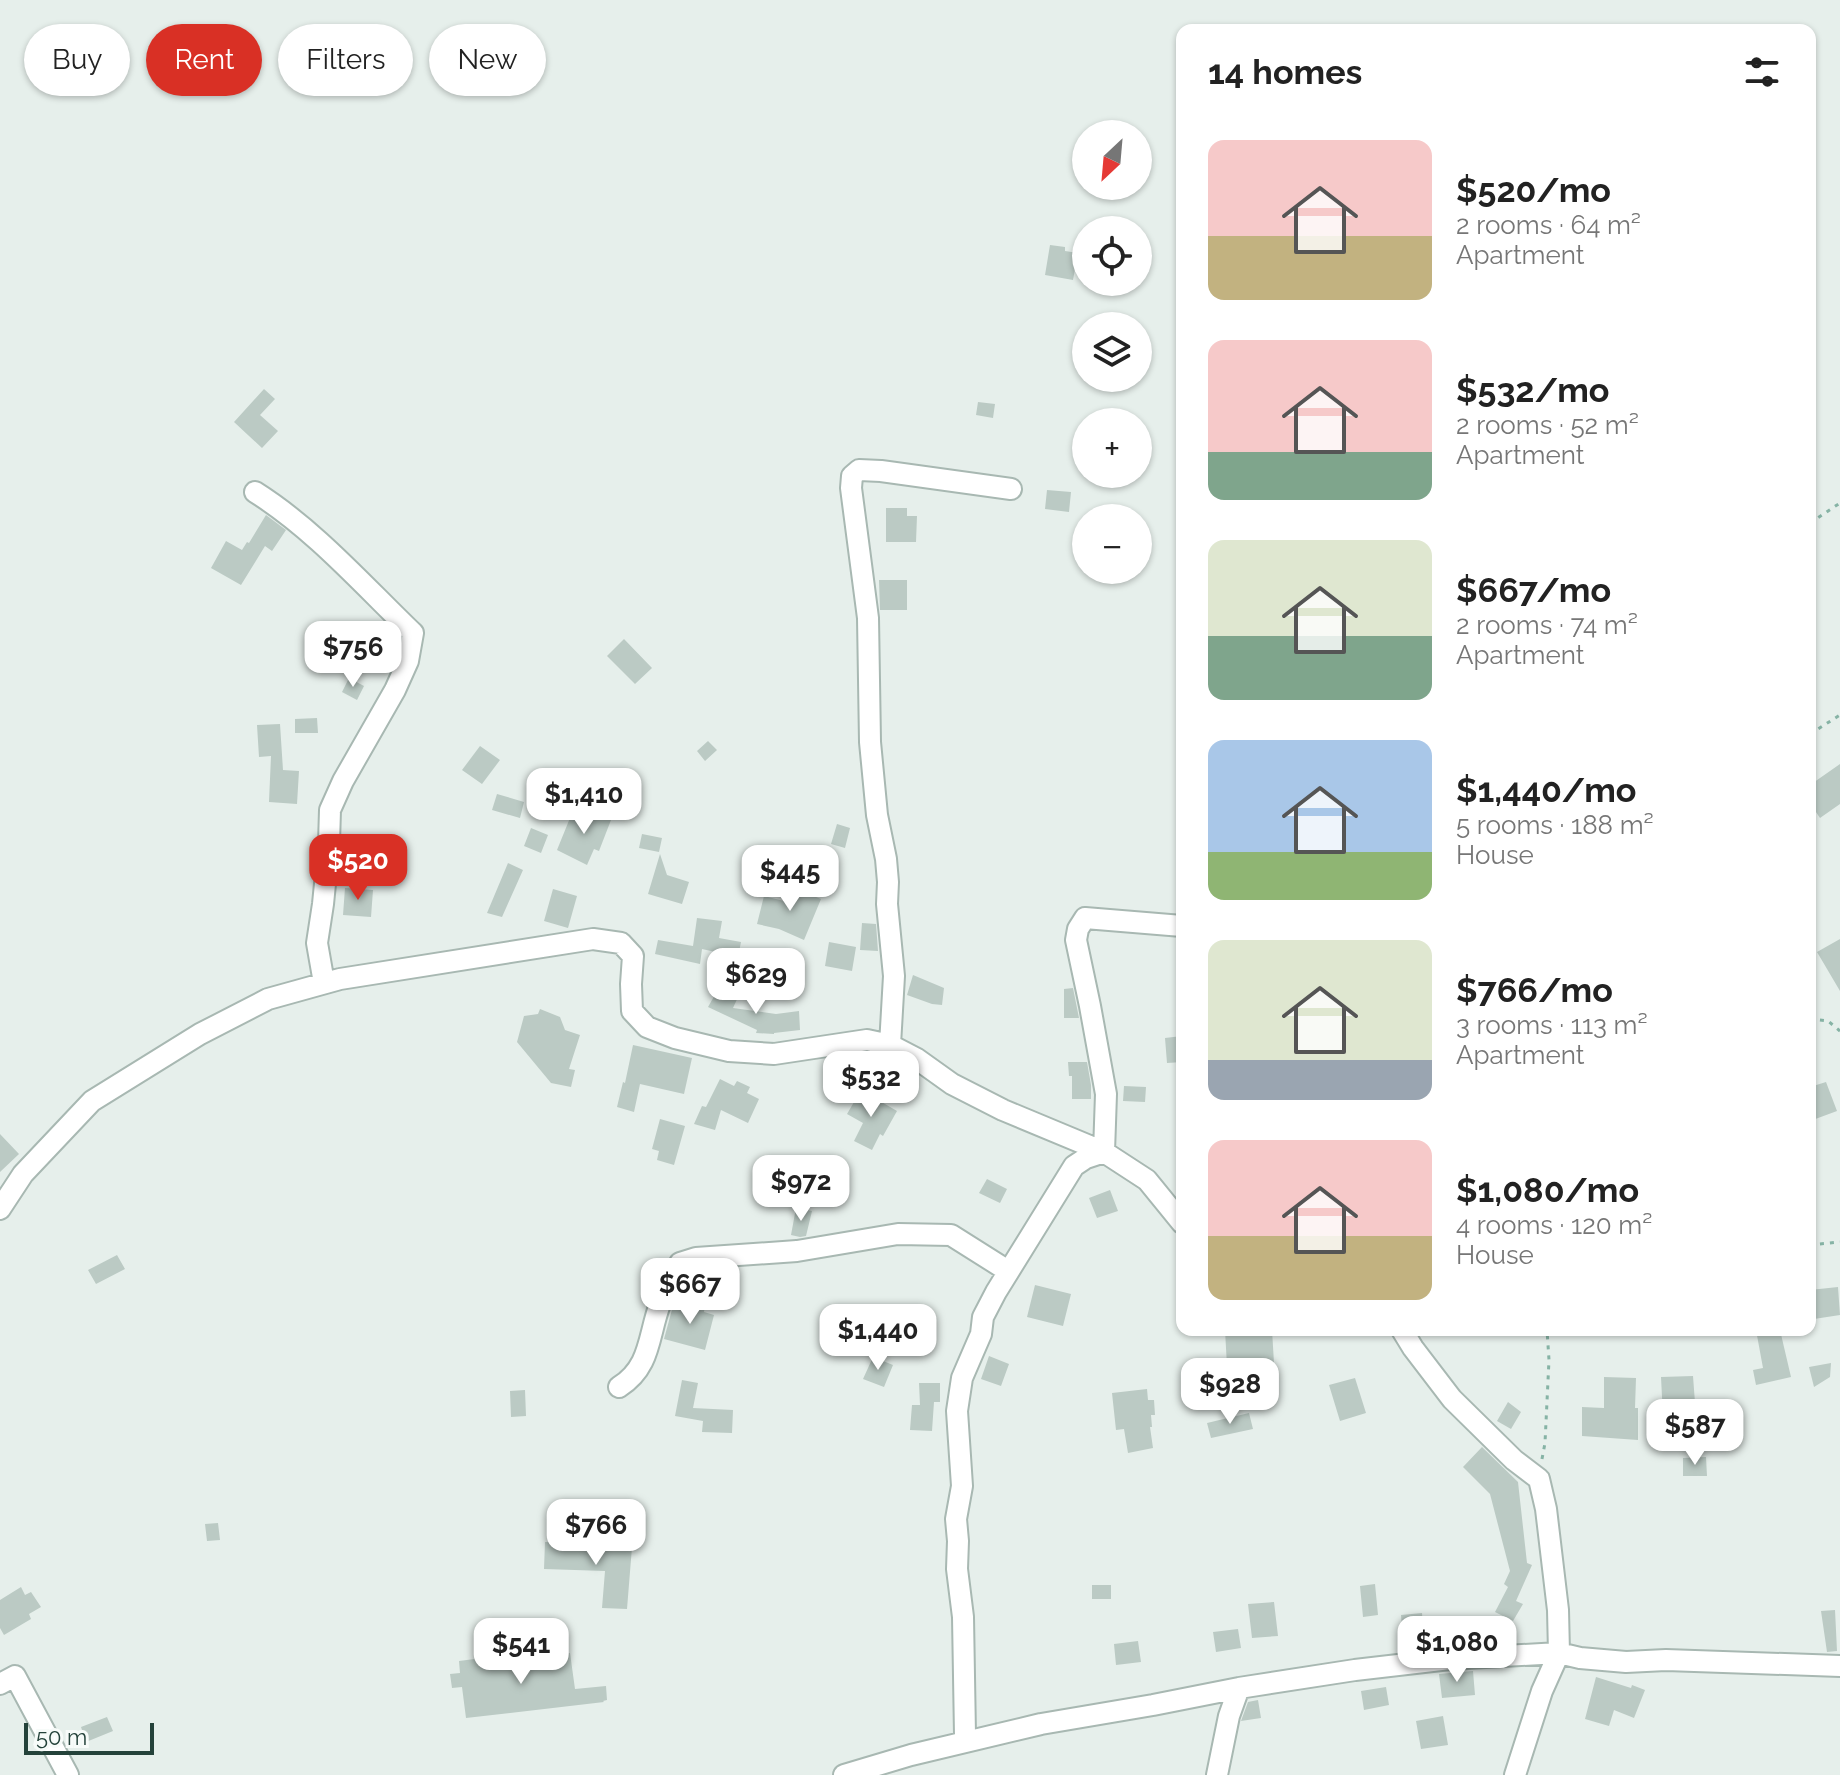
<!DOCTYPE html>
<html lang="en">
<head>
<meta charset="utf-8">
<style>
  body { margin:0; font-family:Raleway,sans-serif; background:#f2f2f2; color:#222; height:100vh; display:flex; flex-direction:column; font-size:30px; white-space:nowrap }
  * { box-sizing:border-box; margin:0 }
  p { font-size:26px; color:#767676 }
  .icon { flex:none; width:44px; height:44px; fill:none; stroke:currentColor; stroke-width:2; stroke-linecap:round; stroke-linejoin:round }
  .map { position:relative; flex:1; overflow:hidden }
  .side { position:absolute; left:1176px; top:24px; width:640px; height:1312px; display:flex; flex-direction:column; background:#fff; border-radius:16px; box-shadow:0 2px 6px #0004 }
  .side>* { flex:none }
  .top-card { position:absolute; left:24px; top:24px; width:760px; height:72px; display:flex; gap:16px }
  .needle { width:52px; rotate:206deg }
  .controls { position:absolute; left:1072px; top:120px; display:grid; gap:16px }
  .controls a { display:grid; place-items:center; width:80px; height:80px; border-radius:50%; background:#fff; box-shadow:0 2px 6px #0004; font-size:40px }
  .scale { position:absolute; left:24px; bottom:20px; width:130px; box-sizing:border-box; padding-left:8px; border:4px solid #24423a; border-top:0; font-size:22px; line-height:28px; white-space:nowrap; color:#24423a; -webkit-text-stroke:6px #f7fbf9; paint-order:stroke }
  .price { position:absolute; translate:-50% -68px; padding:0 18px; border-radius:16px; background:#fff; color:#222; font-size:26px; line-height:52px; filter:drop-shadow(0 2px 4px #0008) }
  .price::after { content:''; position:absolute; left:50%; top:48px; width:24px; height:18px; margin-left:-12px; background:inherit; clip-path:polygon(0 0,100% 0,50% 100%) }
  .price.current { background:#d93025; color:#fff }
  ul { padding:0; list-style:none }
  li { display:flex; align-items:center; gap:24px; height:200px; padding:0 32px }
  li span { display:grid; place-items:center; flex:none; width:224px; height:160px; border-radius:16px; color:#555 }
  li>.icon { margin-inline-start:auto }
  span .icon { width:96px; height:96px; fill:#fffc; stroke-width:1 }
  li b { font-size:34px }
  h2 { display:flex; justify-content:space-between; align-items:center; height:96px; padding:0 32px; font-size:34px }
  .tag { padding:0 28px; border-radius:36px; background:#fff; box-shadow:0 2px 6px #0004; font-size:28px; line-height:72px }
  .tag.current { background:#d93025; color:#fff }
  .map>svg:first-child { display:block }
</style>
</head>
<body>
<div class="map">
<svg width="1840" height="1775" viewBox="0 0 1840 1775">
  <rect width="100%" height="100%" fill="#e6efeb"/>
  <path fill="#bbcac4" d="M1050,245L1065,247V251L1078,253L1073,280L1045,275Z
    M264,389L275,399L260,415L278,431L262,448L234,422Z
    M978,402L995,404L993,418L976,415Z
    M1047,490L1071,492L1069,512L1045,509Z
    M886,508H907V516H917L916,542H886Z
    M266,515L286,530L272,551L265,546L241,585L211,568L226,541L242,550L247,542L249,543Z
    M879,580H907V610H880Z
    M624,639L652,668L635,684L607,656Z
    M349,678L364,686L357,700L342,692Z
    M317,718L318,733H295V719Z
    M280,724L283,770L299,771L297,804L269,802L271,756L259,757L257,725Z
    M708,741L717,750L705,761L697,751Z
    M480,746L500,760L482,784L462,770Z
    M1840,764V804L1820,818L1810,803V785Z
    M497,794L524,802L520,818L492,810Z
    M585,809L611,820L599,851L594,849L587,865L557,850L572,813L582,817Z
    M837,824L850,828L845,848L831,844Z
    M531,828L548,835L541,853L524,846Z
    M642,834L662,838L659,852L639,848Z
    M660,854L667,875L689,882L682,904L648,894Z
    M508,863L523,870L502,917L487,913Z
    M345,888L373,890L371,917L343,915Z
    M794,888L821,899L804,940L779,929L757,924L764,896L788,902Z
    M553,889L577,896L568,928L544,921Z
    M697,918L722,921L719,938L741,942L738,957L702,949L700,964L655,954L658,940L693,946Z
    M862,923L876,924L878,951L860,950Z
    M1840,939V991L1817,952Z
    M829,942L856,947L852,971L825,966Z
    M913,975L944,988L942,1005L932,1004L907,995Z
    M1073,988L1079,1018H1064V989Z
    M724,990L738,997L733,1008L776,1014L799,1011L800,1030L774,1033V1034L756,1033L757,1030L708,1007L716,993L721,996Z
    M540,1009L560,1017L565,1030L580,1035L569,1069L575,1070L571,1087L551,1083L517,1042L524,1016L538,1014Z
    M1182,1036V1062L1167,1063L1165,1038Z
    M633,1045L692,1058L684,1094L640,1084L634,1112L617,1107L623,1082L625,1083Z
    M1068,1062H1087L1091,1085V1099H1072V1076H1069Z
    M720,1079L734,1086L737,1081L750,1087L747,1093L759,1099L748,1123L721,1110L715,1130L694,1124L702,1106L706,1107Z
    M1826,1082L1837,1111L1810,1121V1087Z
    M1124,1086L1146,1087L1145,1102L1123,1101Z
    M861,1090L897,1111L883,1136L880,1134L872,1150L854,1141L863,1123L847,1114Z
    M660,1119L685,1126L674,1165L657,1160L659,1151L652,1149Z
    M0,1134L19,1154L0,1172Z
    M987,1179L1007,1189L1000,1203L979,1193Z
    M1110,1190L1118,1211L1097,1218L1089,1198Z
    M796,1208L812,1211L806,1236L800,1237L791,1235Z
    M117,1255L125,1269L96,1284L88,1270Z
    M1035,1285L1071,1294L1063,1326L1027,1317Z
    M1838,1287L1840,1315L1814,1319L1810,1304V1290Z
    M688,1302L705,1306L704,1312L714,1315L705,1350L664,1339L673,1306L677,1307L678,1304L687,1306Z
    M1225,1330H1272L1274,1363L1227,1366Z
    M1756,1330H1780L1791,1377L1756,1385L1753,1370L1763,1368Z
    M989,1356L1009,1364L1001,1386L981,1379Z
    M873,1357L893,1365L884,1387L863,1379Z
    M1831,1363L1830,1377L1814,1387L1809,1367Z
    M1693,1376L1696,1416L1663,1417L1661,1377Z
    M1604,1377L1636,1378L1635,1408H1638V1440L1582,1436V1407L1604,1408Z
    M1355,1378L1366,1413L1340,1421L1329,1385Z
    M682,1380L698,1383L693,1408L733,1410L732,1433L702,1432L703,1421L675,1416Z
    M919,1383H940V1402H934L932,1431L910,1430L912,1405H920Z
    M1147,1389L1148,1400H1154L1155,1415H1151L1152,1427H1150L1153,1448L1128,1453L1124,1429L1116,1430L1112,1393Z
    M525,1390L526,1416L511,1417L510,1391Z
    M1508,1402L1521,1412L1511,1429L1497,1421Z
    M1249,1413L1253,1429L1211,1438L1207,1423Z
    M1482,1447L1518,1482L1527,1563L1532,1565L1516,1601L1523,1604L1513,1621L1495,1612L1508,1587L1504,1584L1510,1571L1490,1494L1463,1467Z
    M1706,1457L1707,1476H1683V1458Z
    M218,1523L220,1540L207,1541L205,1524Z
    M545,1542L601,1544L632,1547L627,1609L602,1608L605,1571L544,1569Z
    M1375,1584L1378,1615L1363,1617L1360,1586Z
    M1092,1585H1111V1599H1092Z
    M21,1587L25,1595L31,1592L41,1607L29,1614L31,1619L4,1635L0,1628V1600Z
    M1274,1602L1278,1636L1252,1638L1248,1604Z
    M1835,1610L1837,1651L1827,1652L1821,1611Z
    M1422,1613L1424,1639L1403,1641L1401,1615Z
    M1238,1629L1241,1648L1216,1652L1213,1632Z
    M1138,1641L1141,1662L1116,1665L1114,1644Z
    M570,1653L575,1689L606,1686L607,1700L603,1701L604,1702L466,1718L462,1687L452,1688L450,1674L460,1673L459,1661L490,1657L492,1666L531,1662L530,1658Z
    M1473,1671L1475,1695L1442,1698L1439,1674Z
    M1596,1677L1631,1688L1632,1685L1645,1690L1634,1718L1614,1710L1609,1726L1585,1719Z
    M1386,1687L1389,1705L1364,1710L1361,1691Z
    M1258,1700L1261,1718L1241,1721L1248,1702Z
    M1443,1716L1448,1745L1421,1749L1416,1721Z
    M107,1717L113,1731L86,1742L81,1727Z"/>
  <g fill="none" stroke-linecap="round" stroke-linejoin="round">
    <defs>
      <path id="minor" d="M255,492C315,530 362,584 413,633L408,661L395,690L343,781L330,810L329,843L323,904L317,943L324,983
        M890,1045L894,976L887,904L888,882L886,859L877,815L870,742L868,618L851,488L852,476L859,470L881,471L1011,489
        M0,1209L23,1174L92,1101L200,1034L268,999L340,979L593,939L621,943L633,956L631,984L632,1011L647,1027L675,1038L729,1051L774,1054L867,1040L890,1045L917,1059L952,1084L1003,1110L1104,1152L1147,1180L1182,1223
        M1402,1330L1413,1348L1452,1399L1514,1460L1539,1479L1546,1509L1558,1610L1559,1653L1580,1658L1626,1662L1666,1660L1840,1666
        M619,1387C651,1367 648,1336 660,1304C666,1290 673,1276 680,1263L696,1258L797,1251L898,1234L951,1235L1008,1271
        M0,1684L15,1676L68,1775
        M965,1735L963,1617L957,1569L958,1541L956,1519L962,1486L957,1411L962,1378L981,1334L983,1317L996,1292L1074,1166L1086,1158L1104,1152L1106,1094L1090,1006L1076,940L1078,929L1085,918L1182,926
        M844,1775L911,1755L1041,1724L1153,1705L1239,1688L1355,1670L1450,1659L1559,1653
        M1217,1775L1229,1716L1239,1688
        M1515,1775L1542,1691L1559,1653"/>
    </defs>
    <use href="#minor" stroke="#a8b8b2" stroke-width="24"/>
    <path stroke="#86b3a5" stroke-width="3" stroke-dasharray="4 6" stroke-linecap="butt" d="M1810,523L1840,503
      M1810,734L1840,715
      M1810,1019L1828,1021L1840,1031
      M1810,1245L1840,1242
      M1542,1459L1545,1443L1549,1360L1547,1330"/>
    <use href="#minor" stroke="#fff" stroke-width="20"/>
  </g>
</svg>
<div class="controls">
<a><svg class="needle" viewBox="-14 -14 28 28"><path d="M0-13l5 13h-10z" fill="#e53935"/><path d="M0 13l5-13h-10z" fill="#767676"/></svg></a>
<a><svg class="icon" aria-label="locate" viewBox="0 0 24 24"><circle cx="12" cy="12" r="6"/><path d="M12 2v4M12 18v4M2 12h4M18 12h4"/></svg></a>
<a><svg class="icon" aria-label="layers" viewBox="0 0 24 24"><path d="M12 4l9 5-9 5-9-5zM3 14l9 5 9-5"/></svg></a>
<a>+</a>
<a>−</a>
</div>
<div class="scale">50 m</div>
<b class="price" style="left:353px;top:689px">$756</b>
<b class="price" style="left:584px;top:836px">$1,410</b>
<b class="price current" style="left:358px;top:902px">$520</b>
<b class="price" style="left:790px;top:913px">$445</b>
<b class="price" style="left:756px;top:1016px">$629</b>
<b class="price" style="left:871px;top:1119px">$532</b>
<b class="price" style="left:801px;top:1223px">$972</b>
<b class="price" style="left:690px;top:1326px">$667</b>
<b class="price" style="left:878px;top:1372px">$1,440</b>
<b class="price" style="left:1230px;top:1426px">$928</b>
<b class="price" style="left:1695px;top:1467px">$587</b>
<b class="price" style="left:596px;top:1567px">$766</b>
<b class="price" style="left:1457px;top:1684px">$1,080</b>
<b class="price" style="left:521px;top:1686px">$541</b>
<div class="top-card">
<a class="tag">Buy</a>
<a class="tag current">Rent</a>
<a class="tag">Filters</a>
<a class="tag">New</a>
</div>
<section class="side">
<h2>14 homes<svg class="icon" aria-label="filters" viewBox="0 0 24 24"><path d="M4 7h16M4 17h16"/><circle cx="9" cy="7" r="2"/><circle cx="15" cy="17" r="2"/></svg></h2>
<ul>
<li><span style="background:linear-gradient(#f6c9c9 60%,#c2b280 0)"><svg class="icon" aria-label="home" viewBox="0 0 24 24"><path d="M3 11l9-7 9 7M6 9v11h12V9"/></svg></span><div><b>$520/mo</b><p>2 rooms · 64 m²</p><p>Apartment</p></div></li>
<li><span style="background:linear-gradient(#f6c9c9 70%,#7fa58c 0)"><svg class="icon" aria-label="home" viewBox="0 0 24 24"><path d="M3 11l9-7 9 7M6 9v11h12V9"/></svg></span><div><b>$532/mo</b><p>2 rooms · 52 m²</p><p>Apartment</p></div></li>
<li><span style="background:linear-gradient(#dfe7d0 60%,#7fa58c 0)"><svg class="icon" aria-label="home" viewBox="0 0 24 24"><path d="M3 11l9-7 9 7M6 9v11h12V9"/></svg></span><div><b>$667/mo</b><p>2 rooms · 74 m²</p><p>Apartment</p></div></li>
<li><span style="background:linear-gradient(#a9c7e8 70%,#8fb573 0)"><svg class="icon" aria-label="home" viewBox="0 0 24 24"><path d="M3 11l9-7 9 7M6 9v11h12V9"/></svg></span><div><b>$1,440/mo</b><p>5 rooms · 188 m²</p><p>House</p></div></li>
<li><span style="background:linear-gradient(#dfe7d0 75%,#9aa5b1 0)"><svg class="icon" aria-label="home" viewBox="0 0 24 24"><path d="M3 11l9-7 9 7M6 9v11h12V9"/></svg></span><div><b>$766/mo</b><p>3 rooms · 113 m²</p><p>Apartment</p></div></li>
<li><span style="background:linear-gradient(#f6c9c9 60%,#c2b280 0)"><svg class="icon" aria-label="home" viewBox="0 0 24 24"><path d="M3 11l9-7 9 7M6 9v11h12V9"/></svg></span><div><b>$1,080/mo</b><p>4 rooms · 120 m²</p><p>House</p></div></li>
</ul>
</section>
</div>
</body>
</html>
